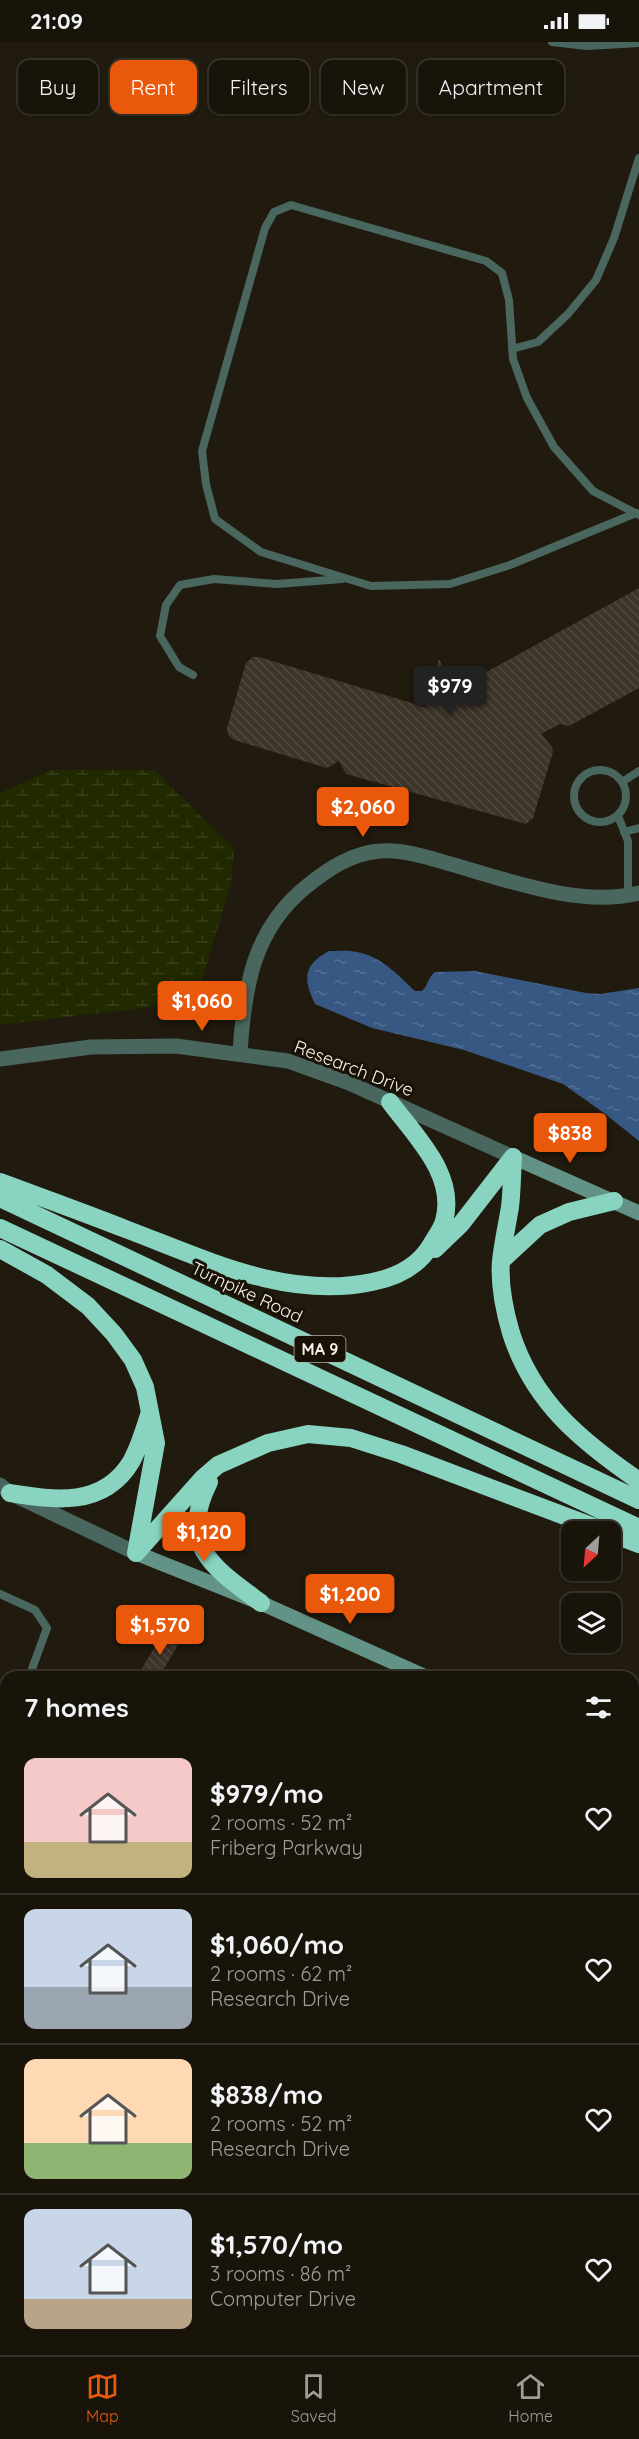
<!DOCTYPE html>
<html lang="en">
<head>
<meta charset="utf-8">
<style>
  body { margin:0; font-family:Quicksand,sans-serif; background:#262118; color:#f1f3f6; height:100vh; display:flex; flex-direction:column; font-size:22px; white-space:nowrap }
  * { box-sizing:border-box; margin:0 }
  p { font-size:20px; color:#9f9e9c }
  .icon { flex:none; width:33px; height:33px; fill:none; stroke:currentColor; stroke-width:2; stroke-linecap:round; stroke-linejoin:round }
  .map { position:relative; flex:1; overflow:hidden }
  .drawer { position:absolute; left:0px; top:1629px; width:639px; height:684px; display:flex; flex-direction:column; background:#19140a; border-radius:18px 18px 0 0; box-shadow:0 2px 4px #0004,0 0 0 2px #37332b }
  .drawer>* { flex:none }
  .hud { position:absolute; left:18px; top:18px; width:603px; height:54px; display:flex; gap:12px }
  .needle { width:39px; rotate:206deg }
  .fabs { position:absolute; left:561px; top:1479px; display:grid; gap:12px }
  .fabs a { display:grid; place-items:center; width:60px; height:60px; border-radius:12px; background:#19140a; box-shadow:0 2px 4px #0004,0 0 0 2px #37332b; font-size:30px }
  .price { position:absolute; translate:-50% -51px; padding:0 14px; border-radius:6px; background:#ea580c; color:#fff; font-size:20px; line-height:39px; filter:drop-shadow(0 2px 3px #0008) }
  .price::after { content:''; position:absolute; left:50%; top:36px; width:18px; height:14px; margin-left:-9px; background:inherit; clip-path:polygon(0 0,100% 0,50% 100%) }
  .price.active { background:#222; color:#fff }
  ul { padding:0; list-style:none }
  li { display:flex; align-items:center; gap:18px; height:150px; padding:0 24px }
  li+li { border-top:2px solid #37332b }
  li span { display:grid; place-items:center; flex:none; width:168px; height:120px; border-radius:12px; color:#555 }
  li>.icon { margin-inline-start:auto }
  span .icon { width:72px; height:72px; fill:#fffc; stroke-width:1 }
  li b { font-size:26px }
  h2 { display:flex; justify-content:space-between; align-items:center; height:72px; padding:0 24px; font-size:26px }
  .pill { padding:0 21px; border-radius:12px; background:#19140a; box-shadow:0 2px 4px #0004,0 0 0 2px #37332b; font-size:21px; line-height:54px }
  .pill.active { background:#ea580c; color:#fff }
  .status { display:flex; justify-content:space-between; align-items:center; height:42px; padding:0 30px; background:#19140a; direction:ltr }
  .status svg { height:16px; fill:currentColor }
  .dock { display:flex; justify-content:space-around; align-items:center; height:84px; border-top:2px solid #37332b; background:#19140a; font-size:16px; color:#9f9e9c }
  .dock a { display:grid; justify-items:center; gap:3px }
  .dock .active { color:#ea580c }
  .map>svg:first-child { display:block }
</style>
</head>
<body>
<div class="status"><b>21:09</b><svg viewBox="0 0 49 12"><path d="M0 12V9h3v3zM5 12V6h3v6zM10 12V3h3v9zM15 12V0h3v12zM26 1h20v11H26zM47 4h2v5h-2z"/></svg></div>
<div class="map">
<svg width="639" height="2313" viewBox="0 0 639 2313">
  <defs>
    <pattern id="wetland-marsh" width="20" height="14" patternUnits="userSpaceOnUse" patternTransform="scale(1.5)"><rect width="20" height="14" fill="#212901"/><path d="M1 5h8M5 5V1M11 12h8M15 12V8" fill="none" stroke="#373e1a"/></pattern>
    <pattern id="water-ripples" width="26" height="14" patternUnits="userSpaceOnUse" patternTransform="scale(1.5)"><rect width="26" height="14" fill="#375883"/><path d="M2 4q2-2 4 0t4 0M15 11q2-2 4 0t4 0" fill="none" stroke="#557095"/></pattern>
    <pattern id="building-back-hatch" width="6" height="6" patternUnits="userSpaceOnUse" patternTransform="scale(1.5)"><rect width="6" height="6" fill="#3e3529"/><path d="M-1 5l2 2M0 0l6 6M5-1l2 2" fill="none" stroke="#51493e"/></pattern>
  </defs>
  <rect width="100%" height="100%" fill="#211a0e"/>
  <path fill="url(#wetland-marsh)" d="M51,728H154L234,807L231,841L198,951L177,962L0,983V751Z"/>
  <path fill="url(#water-ripples)" d="M329,909C338,909 349,908 357,910C381,914 399,934 415,949H422C428,944 428,935 435,930L475,929L586,951L600,952L639,946V1099L604,1071L563,1042L464,1008L372,986L315,962C303,937 303,923 329,909Z"/>
  <path fill="url(#building-back-hatch)" d="M639,546V646L569,684L560,682L541,692L552,705L553,710L533,776L526,782L346,732L339,719L327,726L234,698L228,693L227,686L246,621L253,615H259L425,665L439,617L454,648Z
    M163,1591L179,1601L159,1635H153L141,1628Z"/>
  <g fill="none" stroke-linecap="round" stroke-linejoin="round">
    <path stroke="#4a675f" stroke-width="8" d="M552,0L587,4L639,1
      M512,307L538,300L568,272L596,238L614,196L639,116
      M636,471L510,523L450,542L371,544L261,510L215,477L206,442L202,409L265,186L274,170L291,163L486,219L502,231L509,258L513,317L527,356L554,405L593,449L639,473
      M193,633L179,625L160,594L166,563L180,543L214,537L277,542L342,537
      M574 754a26 26 0 1 1 52 0a26 26 0 1 1-52 0Z
      M622,740L639,729
      M618,774L628,799V852
      M624,790L639,786
      M0,1552L35,1568L47,1586L29,1635
      M0,1714L6,1697
      M633,1795L639,1798
      M633,1892L639,1879
      M633,1898L639,1901"/>
    <path stroke="#4a675f" stroke-width="15" d="M240,1011C244,946 253,887 307,844C328,827 352,811 380,809C401,807 427,815 447,821C505,837 578,866 639,851
      M0,1017L91,1005L176,1004L288,1019L349,1041L513,1115
      M0,1443L10,1451L136,1511
      M0,1944L6,1943
      M0,1965L6,1990
      M633,2053L639,2039
      M0,2156L6,2155
      M76,2313L77,2307
      M511,2313L514,2307"/>
    <path stroke="#639386" stroke-width="15" d="M513,1115L639,1171
      M136,1511L261,1561L426,1635
      M633,1732L639,1735"/>
    <path stroke="#88d4c0" stroke-width="18" d="M513,1115C512,1131 512,1148 510,1165C507,1183 503,1201 501,1219C499,1243 504,1267 511,1291C533,1360 581,1399 639,1439
      M0,1140C43,1156 85,1171 128,1188C205,1217 287,1258 372,1240C397,1235 418,1225 431,1203C435,1196 442,1187 444,1179C457,1133 415,1094 390,1060
      M0,1156L639,1458
      M0,1186L639,1486
      M0,1207L47,1233L88,1264L114,1292L133,1318L145,1345L156,1401L136,1511
      M435,1207L461,1182L513,1115
      M501,1219L540,1183L569,1170L614,1159
      M209,1440C177,1504 214,1526 261,1561
      M10,1451C54,1458 103,1466 131,1420C139,1406 144,1389 149,1373
      M610,1491L639,1502
      M136,1511L203,1436L218,1423L268,1401L308,1392L351,1396L401,1412L607,1490"/>
  </g>
  <g text-anchor="middle" dominant-baseline="central" stroke-width="6" stroke-linejoin="round" paint-order="stroke">
    <rect fill="#181106" stroke="#b3aea5" stroke-width="1.5" x="294.5" y="1294" width="51" height="26" rx="4.5"/>
    <g font-size="16" font-weight="bold" fill="#f6f1e9">
      <text x="320" y="1307">MA 9</text>
    </g>
    <g font-size="18" fill="#f6f1e9" stroke="#181106">
      <text transform="translate(354 1026) rotate(21)">Research Drive</text>
      <text transform="translate(247 1250) rotate(25)">Turnpike Road</text>
    </g>
  </g>
</svg>
<div class="fabs">
<a><svg class="needle" viewBox="-14 -14 28 28"><path d="M0-13l5 13h-10z" fill="#e53935"/><path d="M0 13l5-13h-10z" fill="#9f9e9c"/></svg></a>
<a><svg class="icon" aria-label="layers" viewBox="0 0 24 24"><path d="M12 4l9 5-9 5-9-5zM3 14l9 5 9-5"/></svg></a>
</div>
<b class="price active" style="left:450px;top:675px">$979</b>
<b class="price" style="left:363px;top:796px">$2,060</b>
<b class="price" style="left:202px;top:990px">$1,060</b>
<b class="price" style="left:570px;top:1122px">$838</b>
<b class="price" style="left:204px;top:1521px">$1,120</b>
<b class="price" style="left:350px;top:1583px">$1,200</b>
<b class="price" style="left:160px;top:1614px">$1,570</b>
<div class="hud">
<a class="pill">Buy</a>
<a class="pill active">Rent</a>
<a class="pill">Filters</a>
<a class="pill">New</a>
<a class="pill">Apartment</a>
</div>
<section class="drawer">
<h2>7 homes<svg class="icon" aria-label="filters" viewBox="0 0 24 24"><path d="M4 7h16M4 17h16"/><circle cx="9" cy="7" r="2"/><circle cx="15" cy="17" r="2"/></svg></h2>
<ul>
<li><span style="background:linear-gradient(#f6c9c9 70%,#c2b280 0)"><svg class="icon" aria-label="home" viewBox="0 0 24 24"><path d="M3 11l9-7 9 7M6 9v11h12V9"/></svg></span><div><b>$979/mo</b><p>2 rooms · 52 m²</p><p>Friberg Parkway</p></div><svg class="icon" aria-label="heart" viewBox="0 0 24 24"><path d="M12 20l-8-8c-3-5 5-10 8-4 3-6 11-1 8 4z"/></svg></li>
<li><span style="background:linear-gradient(#c9d6e8 65%,#9aa5b1 0)"><svg class="icon" aria-label="home" viewBox="0 0 24 24"><path d="M3 11l9-7 9 7M6 9v11h12V9"/></svg></span><div><b>$1,060/mo</b><p>2 rooms · 62 m²</p><p>Research Drive</p></div><svg class="icon" aria-label="heart" viewBox="0 0 24 24"><path d="M12 20l-8-8c-3-5 5-10 8-4 3-6 11-1 8 4z"/></svg></li>
<li><span style="background:linear-gradient(#ffd9b3 70%,#8fb573 0)"><svg class="icon" aria-label="home" viewBox="0 0 24 24"><path d="M3 11l9-7 9 7M6 9v11h12V9"/></svg></span><div><b>$838/mo</b><p>2 rooms · 52 m²</p><p>Research Drive</p></div><svg class="icon" aria-label="heart" viewBox="0 0 24 24"><path d="M12 20l-8-8c-3-5 5-10 8-4 3-6 11-1 8 4z"/></svg></li>
<li><span style="background:linear-gradient(#c9d6e8 75%,#b9a48a 0)"><svg class="icon" aria-label="home" viewBox="0 0 24 24"><path d="M3 11l9-7 9 7M6 9v11h12V9"/></svg></span><div><b>$1,570/mo</b><p>3 rooms · 86 m²</p><p>Computer Drive</p></div><svg class="icon" aria-label="heart" viewBox="0 0 24 24"><path d="M12 20l-8-8c-3-5 5-10 8-4 3-6 11-1 8 4z"/></svg></li>
</ul>
</section>
</div>
<nav class="dock">
<a class="active"><svg class="icon" aria-label="map" viewBox="0 0 24 24"><path d="M3 6l6-2 6 2 6-2v14l-6 2-6-2-6 2zM9 4v14M15 6v14"/></svg>Map</a>
<a><svg class="icon" aria-label="saved" viewBox="0 0 24 24"><path d="M7 4h10v16l-5-4-5 4z"/></svg>Saved</a>
<a><svg class="icon" aria-label="home" viewBox="0 0 24 24"><path d="M3 11l9-7 9 7M6 9v11h12V9"/></svg>Home</a>
</nav>
</body>
</html>
